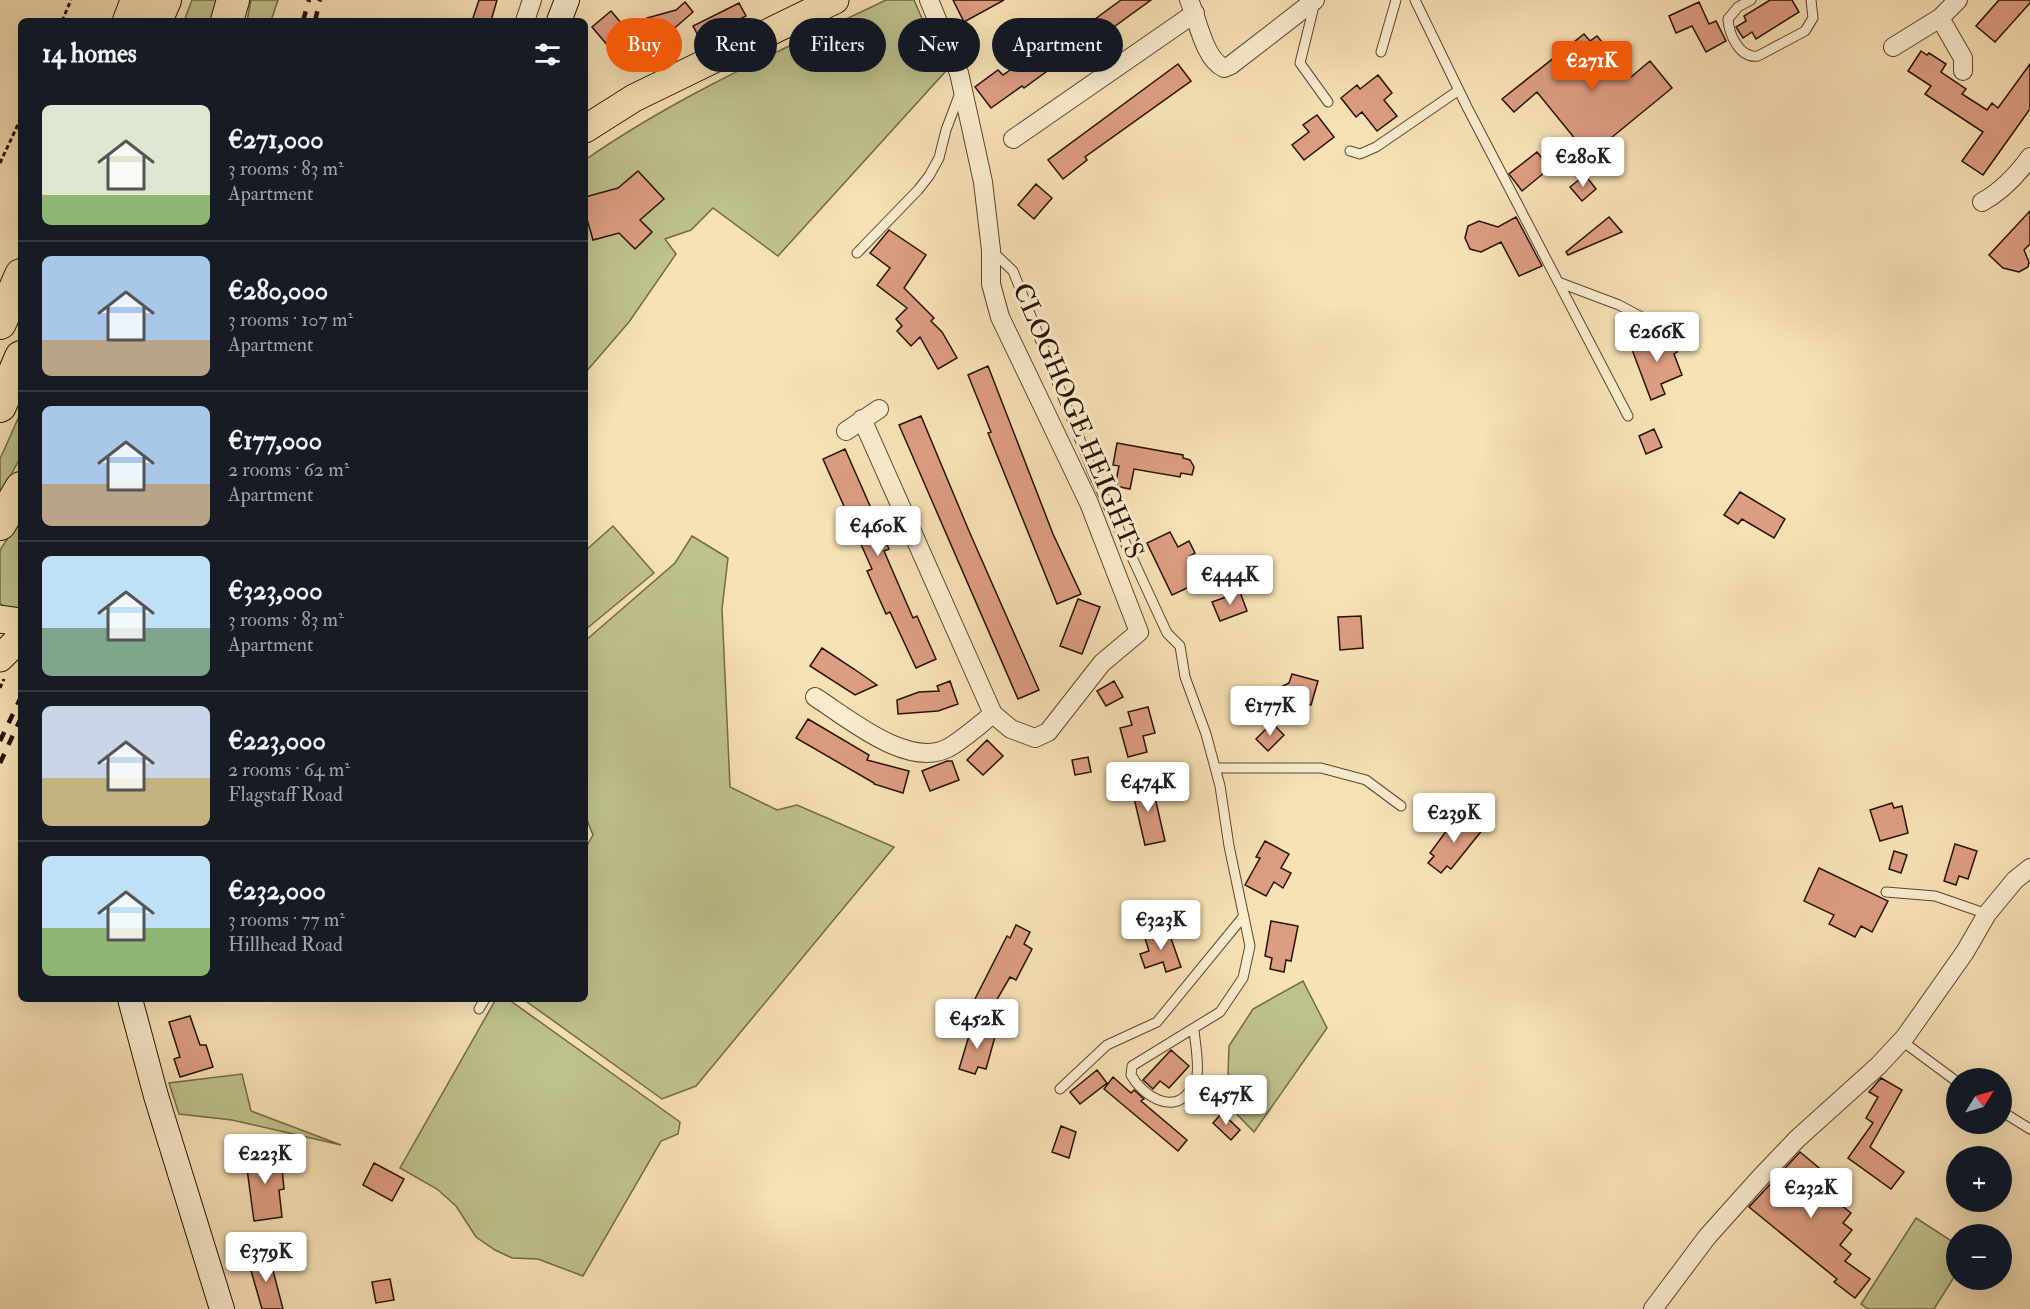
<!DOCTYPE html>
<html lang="en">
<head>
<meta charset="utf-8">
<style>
  body { margin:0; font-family:"IM FELL Double Pica",serif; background:#242831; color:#f1f3f6; height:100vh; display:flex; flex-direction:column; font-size:22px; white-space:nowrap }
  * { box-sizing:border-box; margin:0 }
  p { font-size:20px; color:#9ea1a6 }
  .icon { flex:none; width:33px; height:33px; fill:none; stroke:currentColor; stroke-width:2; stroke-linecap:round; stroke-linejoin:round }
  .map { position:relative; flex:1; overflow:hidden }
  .panel { position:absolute; left:18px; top:18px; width:570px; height:984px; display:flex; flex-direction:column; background:#171b24; border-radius:9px; box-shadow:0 6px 24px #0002 }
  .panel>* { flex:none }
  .guide { position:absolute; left:606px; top:18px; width:570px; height:54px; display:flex; gap:12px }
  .needle { width:39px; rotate:53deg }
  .controls { position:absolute; left:1946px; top:1068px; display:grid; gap:12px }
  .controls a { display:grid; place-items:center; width:66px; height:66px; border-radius:50%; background:#171b24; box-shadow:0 6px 24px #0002; font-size:30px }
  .price { position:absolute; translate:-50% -51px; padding:0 14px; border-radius:6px; background:#fff; color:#222; font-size:20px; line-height:39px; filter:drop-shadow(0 2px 3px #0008) }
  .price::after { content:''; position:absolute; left:50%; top:36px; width:18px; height:14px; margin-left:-9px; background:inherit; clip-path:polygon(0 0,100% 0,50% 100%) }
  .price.active { background:#ea580c; color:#fff }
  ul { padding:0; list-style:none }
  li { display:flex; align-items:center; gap:18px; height:150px; padding:0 24px }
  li+li { border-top:2px solid #363941 }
  li span { display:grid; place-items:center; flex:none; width:168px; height:120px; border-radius:9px; color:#555 }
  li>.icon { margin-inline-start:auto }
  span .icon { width:72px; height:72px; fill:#fffc; stroke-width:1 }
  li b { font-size:26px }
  h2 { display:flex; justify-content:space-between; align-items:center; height:72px; padding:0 24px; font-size:26px }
  .tag { padding:0 21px; border-radius:27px; background:#171b24; box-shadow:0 6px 24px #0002; font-size:21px; line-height:54px }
  .tag.active { background:#ea580c; color:#fff }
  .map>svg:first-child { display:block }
</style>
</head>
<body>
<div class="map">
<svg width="2030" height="1309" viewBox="0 0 2030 1309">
  <rect width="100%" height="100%" fill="#f7e1b5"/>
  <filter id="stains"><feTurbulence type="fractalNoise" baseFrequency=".00333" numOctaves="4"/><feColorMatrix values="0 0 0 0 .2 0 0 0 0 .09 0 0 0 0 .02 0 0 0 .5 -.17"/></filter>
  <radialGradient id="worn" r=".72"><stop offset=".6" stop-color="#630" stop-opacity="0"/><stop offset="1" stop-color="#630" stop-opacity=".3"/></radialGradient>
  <path fill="#bfc28c" stroke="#746a46" stroke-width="1.5" d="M192,0H218L211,21H184Z
    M251,0H278L271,21H247Z
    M886,0H914L945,72L778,256L713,208L691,230L665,239L676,254L629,322L585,373V160C678,95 784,49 886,0Z
    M21,412V456L0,496V459Z
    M21,518V609L5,607L0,603V550Z
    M613,526L654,573L585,630V551Z
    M692,536L728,558L722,609L730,787L777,810L797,805L894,847L696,1086L662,1099L523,999H585V849L593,835L585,815V641L675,563Z
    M1303,981L1327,1028L1254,1132L1227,1104L1229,1046L1253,1009Z
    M496,999H508L680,1122L678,1134L661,1141L583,1276L538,1259L512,1258L495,1250L476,1237L456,1206L437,1189L400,1168Z
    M242,1074L251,1111L341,1145L232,1120L179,1114L169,1083Z
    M1916,1218L1956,1244V1274L1934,1309H1868L1861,1304Z"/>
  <path fill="#dd9d83" stroke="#281200" stroke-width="1.5" d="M479,0H497L491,21H472Z
    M953,0H1004L964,22Z
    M1121,0H1151L1100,37L1098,34L1024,88L1022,86L991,108L975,87L998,70L1003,75L1072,26L1076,33Z
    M1770,0H1792L1799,12L1756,39L1752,32L1743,38L1736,27L1746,21L1744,16Z
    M1999,0H2030V3L1995,42L1976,26Z
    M685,2L693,12L669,33L672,44L656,49L647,18L676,10Z
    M1699,2L1709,24L1716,21L1726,41L1706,52L1692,26L1676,33L1669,16Z
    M739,3L746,16L700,39L693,26Z
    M611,11L633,37L614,53L592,27Z
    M1584,34L1590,41L1597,36L1631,77L1650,61L1672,88L1589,156L1537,92L1514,112L1502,99Z
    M1921,51L1927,55L1929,53L1946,64L1941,72L1966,89L1962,94L1987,110L1992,103L1998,108L2030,64V109L1983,175L1962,161L1983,132L1925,94L1931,86L1908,71Z
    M1178,64L1191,81L1085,157L1087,160L1063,179L1048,160Z
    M1378,75L1392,93L1384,100L1397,116L1377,131L1362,112L1356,117L1341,98L1357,85L1360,89Z
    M1317,115L1334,137L1304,160L1292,145L1309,132L1303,125Z
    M1537,152L1550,168L1522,191L1509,174Z
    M638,171L664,199L640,220L652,232L635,249L619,233L593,240L585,212V197L618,188Z
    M1585,175L1596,189L1582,201L1570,187Z
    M1036,184L1052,198L1034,219L1018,205Z
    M2030,211V244L2024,250L2029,262L2028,267L2019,272L2003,268L1989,255Z
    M1516,217L1542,266L1519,276L1501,242L1481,252L1470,249L1465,238L1468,226L1479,221L1498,227Z
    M1609,217L1622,232L1568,255L1566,252Z
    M889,230L926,255L904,288L934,318L931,321L942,332L957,358L938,369L920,337L911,346L897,331L902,326L896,319L907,308L877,285L890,268L870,253Z
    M1668,331L1677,352L1674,354L1682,375L1661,384L1665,394L1651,400L1631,347Z
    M988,366L1053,534L1081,594L1057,604L988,433L991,432L968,375Z
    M921,416L969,531L1039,690L1018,699L899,425Z
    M1654,429L1662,447L1646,454L1639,436Z
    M1117,443L1183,455V458L1190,460L1194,467L1192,475L1181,473L1180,477L1134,469L1130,489L1115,486L1119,466L1113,465Z
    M845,449L889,549L884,551L913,618L917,616L936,659L916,668L890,612L886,614L867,571L872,569L823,459Z
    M1740,492L1785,519L1774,538L1742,519L1738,524L1724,515Z
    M1170,532L1178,547L1189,541L1195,553L1190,556L1195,566L1188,569L1196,584L1172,595L1147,543Z
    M1240,592L1247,611L1220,621L1212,602Z
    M1078,599L1100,607L1082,654L1060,646Z
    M1361,616L1363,648L1340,650L1338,617Z
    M822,648L854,669L877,685L855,695L810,666Z
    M1292,674L1318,681L1311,705L1304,703L1301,716L1281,710L1273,698L1277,689L1289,683Z
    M950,681L958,704L938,711L898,714L897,700L919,692L939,691L937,686Z
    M1114,681L1123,697L1106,706L1097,691Z
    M1148,707L1155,733L1143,736L1147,752L1128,757L1120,728L1132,725L1128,712Z
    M808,719L869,755L867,760L909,771L903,793L874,784V783L796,738Z
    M1272,723L1284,735L1268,751L1256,739Z
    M987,740L1003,756L983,775L967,760Z
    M1088,757L1091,772L1075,775L1072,760Z
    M947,761H952L959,780L930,791L922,771Z
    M1151,780L1165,841L1145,845L1131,785Z
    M1892,803L1894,808L1902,806L1908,833L1880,841L1870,810Z
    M1464,814L1483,829L1451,869L1447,866L1441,873L1428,863L1434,856L1430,853L1453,822L1456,824Z
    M1265,841L1289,854L1281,868L1291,873L1283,888L1274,882L1266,896L1245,885L1260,858L1256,857Z
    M1955,844L1977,851L1968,879L1959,876L1956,885L1944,881Z
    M1894,851L1907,855L1901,873L1889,869Z
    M1819,868L1888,901L1872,932L1861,926L1855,937L1829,924L1834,915L1804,901Z
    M1271,921L1298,926L1291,961L1286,960L1284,972L1270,969L1272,958L1265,956Z
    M1016,925L1030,932L1024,944L1032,949L1016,980L1010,977L992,1008L975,999L1007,936L1010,938Z
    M1167,927L1181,967L1166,972L1163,962L1145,968L1140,954L1149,951L1144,935Z
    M190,1016L200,1045H206L213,1067L180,1077L174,1059L180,1057L169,1022Z
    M972,1026L996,1033L986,1069L978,1067L975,1074L959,1069Z
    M1171,1050L1189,1066L1169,1088L1160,1081L1153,1089L1143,1080Z
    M1097,1070L1107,1083L1080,1104L1070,1092Z
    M1113,1077L1131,1093L1134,1090L1144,1099L1141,1101L1187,1140L1178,1151L1104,1089Z
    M1881,1078L1902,1090L1870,1147L1904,1172L1891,1189L1848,1158L1873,1123L1866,1118L1878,1097L1869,1092Z
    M1222,1113L1240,1130L1231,1140L1213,1123Z
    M1061,1126L1076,1132L1069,1158L1052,1152Z
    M275,1151L277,1168H282L284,1189L279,1190L282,1217L254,1221L245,1154Z
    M1800,1152L1836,1182L1826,1193L1851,1213L1843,1223L1852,1230L1840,1245L1851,1254L1845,1261L1870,1279L1855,1298L1834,1282L1837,1279L1749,1207Z
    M374,1163L404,1179L392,1201L363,1185Z
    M269,1255L283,1309H262L248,1260Z
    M390,1279L394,1300L376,1303L372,1282Z"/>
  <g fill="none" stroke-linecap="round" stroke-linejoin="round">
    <defs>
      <path id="lane" d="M1415,0L1467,107L1628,416
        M1751,0L1738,7L1728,19C1729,35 1740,59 1758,56L1805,31L1813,18L1811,0
        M1315,2L1300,63L1328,102
        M1381,52L1396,0
        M1350,151L1360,154L1376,147L1459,90
        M993,252L1013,271L1094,475L1167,633L1180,646L1185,677L1206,734L1220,786L1229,846L1250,946L1243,978L1220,1012L1132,1066L1131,1075C1142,1095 1172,1115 1189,1092C1193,1087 1197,1081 1197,1075C1199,1061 1195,1043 1194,1029
        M857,253L918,190L929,176L939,158L946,130L960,93
        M1558,282L1619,305L1653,323
        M1215,768H1321L1366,780L1401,806
        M1886,892L1935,896L1987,914
        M479,1009L485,999
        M1902,1041L1956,1081
        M1060,1089L1107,1045L1157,1022L1243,917
        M2001,1111L2030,1129"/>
      <path id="street" d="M1189,0C1198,20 1204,59 1224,68L1231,65L1315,0
        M1940,18L1963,58V71
        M525,21L532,0
        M1893,47L1940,18L1958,0
        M1013,139L1195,13
        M1982,202C2002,191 2017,175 2030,157
        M862,419L993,714L1011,729L1035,738L1048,732L1102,663L1139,632L1089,503L1000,317L991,284V250L983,182L969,118L959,73L929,0
        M846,431L879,409
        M815,697C848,718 908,769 948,748C964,739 979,725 993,714
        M1653,1309L1707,1237L1758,1180L1797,1139L1878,1066L1905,1037L1965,952L1987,914L2015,880L2030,868"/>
      <path id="secondary" d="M559,21L567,0
        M130,999L156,1096L222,1309"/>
      <path id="primary" d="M585,129L634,98L835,0
        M0,619L21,622
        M0,658L21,637"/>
      <path id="highway" d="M129,21L137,0
        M156,21L165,0
        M227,21L233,0
        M0,323L21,275
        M0,406L21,357
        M0,524L21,488"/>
    </defs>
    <use href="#lane" stroke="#5c462d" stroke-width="11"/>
    <use href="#street" stroke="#5c462d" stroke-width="20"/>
    <use href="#secondary" stroke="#281200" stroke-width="26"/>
    <use href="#primary" stroke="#281200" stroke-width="29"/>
    <use href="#highway" stroke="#281200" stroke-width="34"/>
    <path stroke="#281200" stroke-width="3" stroke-dasharray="4.5 3" stroke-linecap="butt" d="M62,21L71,0
      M0,163L21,118
      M0,688L4,679"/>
    <use href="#lane" stroke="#faeccf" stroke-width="9"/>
    <use href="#street" stroke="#faeccf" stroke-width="18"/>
    <use href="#secondary" stroke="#faeccf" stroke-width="24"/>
    <use href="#primary" stroke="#f7e1b5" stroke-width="27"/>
    <use href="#highway" stroke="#f7e1b5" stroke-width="32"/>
    <path stroke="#281200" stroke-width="4.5" stroke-dasharray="10 10" stroke-linecap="butt" d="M303,21L309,0
      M315,21L320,0
      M0,741L21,697
      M0,763L21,718"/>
  </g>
  <g text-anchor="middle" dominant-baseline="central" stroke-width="6" stroke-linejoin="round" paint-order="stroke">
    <g font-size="26" fill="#281200" stroke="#faeccf">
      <text transform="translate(1078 421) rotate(67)">CLOGHOGE HEIGHTS</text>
    </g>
  </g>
  <rect width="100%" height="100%" filter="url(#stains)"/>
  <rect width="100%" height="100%" fill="url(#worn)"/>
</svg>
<div class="controls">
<a><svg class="needle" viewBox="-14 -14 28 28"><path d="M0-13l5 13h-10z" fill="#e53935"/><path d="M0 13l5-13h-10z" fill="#9ea1a6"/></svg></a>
<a>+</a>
<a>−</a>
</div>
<b class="price active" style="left:1592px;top:92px">€271K</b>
<b class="price" style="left:1583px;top:188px">€280K</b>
<b class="price" style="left:1657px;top:363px">€266K</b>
<b class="price" style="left:878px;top:557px">€460K</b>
<b class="price" style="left:1230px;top:606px">€444K</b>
<b class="price" style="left:1270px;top:737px">€177K</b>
<b class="price" style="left:1148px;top:813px">€474K</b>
<b class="price" style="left:1454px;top:844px">€239K</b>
<b class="price" style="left:1161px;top:951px">€323K</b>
<b class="price" style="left:977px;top:1050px">€452K</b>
<b class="price" style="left:1226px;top:1126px">€457K</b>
<b class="price" style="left:265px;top:1185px">€223K</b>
<b class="price" style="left:1811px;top:1219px">€232K</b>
<b class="price" style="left:266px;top:1283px">€379K</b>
<div class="guide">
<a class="tag active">Buy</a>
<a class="tag">Rent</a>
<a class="tag">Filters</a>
<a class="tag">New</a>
<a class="tag">Apartment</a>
</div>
<section class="panel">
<h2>14 homes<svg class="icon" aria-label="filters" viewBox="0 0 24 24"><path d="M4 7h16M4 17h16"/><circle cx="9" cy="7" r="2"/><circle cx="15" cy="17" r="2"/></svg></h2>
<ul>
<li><span style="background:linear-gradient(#dfe7d0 75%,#8fb573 0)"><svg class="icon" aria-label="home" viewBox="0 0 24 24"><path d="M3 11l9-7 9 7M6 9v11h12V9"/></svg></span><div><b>€271,000</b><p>3 rooms · 83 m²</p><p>Apartment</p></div></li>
<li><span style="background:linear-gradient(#a9c7e8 70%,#b9a48a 0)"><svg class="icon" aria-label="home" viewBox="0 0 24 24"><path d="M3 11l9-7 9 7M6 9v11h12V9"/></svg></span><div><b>€280,000</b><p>3 rooms · 107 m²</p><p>Apartment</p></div></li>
<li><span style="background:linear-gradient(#a9c7e8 65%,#b9a48a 0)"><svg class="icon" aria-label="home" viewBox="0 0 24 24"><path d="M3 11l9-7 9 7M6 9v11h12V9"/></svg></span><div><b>€177,000</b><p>2 rooms · 62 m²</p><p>Apartment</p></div></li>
<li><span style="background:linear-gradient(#bfe0f5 60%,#7fa58c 0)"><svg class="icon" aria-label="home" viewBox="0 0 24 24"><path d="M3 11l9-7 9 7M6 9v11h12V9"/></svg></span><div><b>€323,000</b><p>3 rooms · 83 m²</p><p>Apartment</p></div></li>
<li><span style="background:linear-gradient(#c9d6e8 60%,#c2b280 0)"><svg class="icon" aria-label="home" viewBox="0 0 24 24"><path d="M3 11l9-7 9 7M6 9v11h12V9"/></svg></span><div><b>€223,000</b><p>2 rooms · 64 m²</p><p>Flagstaff Road</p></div></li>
<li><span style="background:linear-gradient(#bfe0f5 60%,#8fb573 0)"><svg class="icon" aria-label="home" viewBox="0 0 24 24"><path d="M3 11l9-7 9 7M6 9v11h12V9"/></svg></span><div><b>€232,000</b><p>3 rooms · 77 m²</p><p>Hillhead Road</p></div></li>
</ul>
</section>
</div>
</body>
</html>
